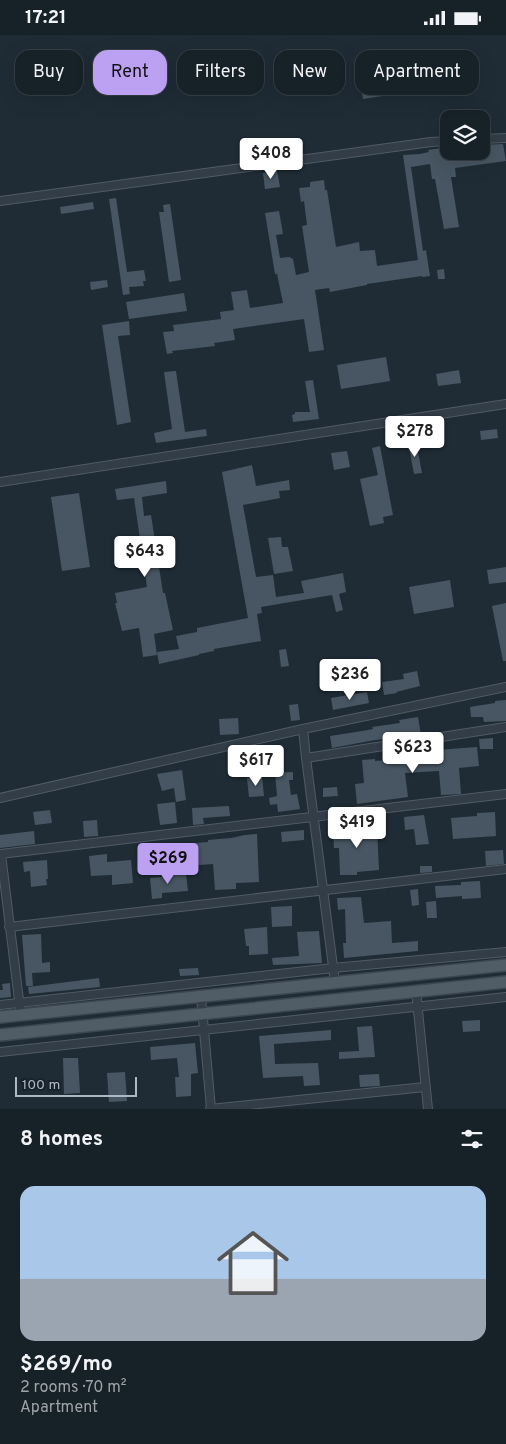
<!DOCTYPE html>
<html lang="en">
<head>
<meta charset="utf-8">
<style>
  body { margin:0; font-family:Overpass,sans-serif; background:#242e34; color:#f1f3f6; height:100vh; display:flex; flex-direction:column; font-size:19px; white-space:nowrap }
  * { box-sizing:border-box; margin:0 }
  p { font-size:16px; color:#9ea3a8 }
  .icon { flex:none; width:28px; height:28px; fill:none; stroke:currentColor; stroke-width:2; stroke-linecap:round; stroke-linejoin:round }
  .map { position:relative; height:1074px; overflow:hidden }
  .panel { display:flex; flex-direction:column; background:#172128; flex:1 }
  .panel>* { flex:none }
  .banner { position:absolute; left:15px; top:15px; width:476px; height:45px; display:flex; gap:10px }
  .controls { position:absolute; left:440px; top:75px; display:grid; gap:10px }
  .controls a { display:grid; place-items:center; width:50px; height:50px; border-radius:10px; background:#172128; box-shadow:0 5px 20px #0002,0 0 0 1px #363e45; font-size:25px }
  .scale { position:absolute; left:15px; bottom:12px; width:122px; box-sizing:border-box; padding-left:5px; border:2px solid #acb8c4; border-top:0; font-size:14px; line-height:18px; white-space:nowrap; color:#acb8c4; -webkit-text-stroke:4px #18222b; paint-order:stroke }
  .price { position:absolute; translate:-50% -42px; padding:0 11px; border-radius:5px; background:#fff; color:#222; font-size:16px; line-height:32px; filter:drop-shadow(0 1px 2px #0008) }
  .price::after { content:''; position:absolute; left:50%; top:30px; width:15px; height:11px; margin-left:-8px; background:inherit; clip-path:polygon(0 0,100% 0,50% 100%) }
  .price.current { background:#bca0f2; color:#111 }
  ul { padding:0; list-style:none }
  li { display:grid; align-content:center; gap:10px; height:265px; padding:0 20px }
  li+li { border-top:1px solid #363e45 }
  li span { display:grid; place-items:center; height:155px; border-radius:15px; color:#555 }
  li>.icon { margin-inline-start:auto }
  span .icon { width:90px; height:90px; fill:#fffc; stroke-width:1 }
  li b { font-size:21px }
  h2 { display:flex; justify-content:space-between; align-items:center; height:60px; padding:0 20px; font-size:21px }
  .pill { padding:0 18px; border-radius:15px; background:#172128; box-shadow:0 5px 20px #0002,0 0 0 1px #363e45; font-size:18px; line-height:45px }
  .pill.current { background:#bca0f2; color:#111 }
  .status { display:flex; justify-content:space-between; align-items:center; height:35px; padding:0 25px; background:#172128; direction:ltr }
  .status svg { height:14px; fill:currentColor }
  .map>svg:first-child { display:block }
</style>
</head>
<body>
<div class="status"><b>17:21</b><svg viewBox="0 0 49 12"><path d="M0 12V9h3v3zM5 12V6h3v6zM10 12V3h3v9zM15 12V0h3v12zM26 1h20v11H26zM47 4h2v5h-2z"/></svg></div>
<div class="map">
<svg width="506" height="1074" viewBox="0 0 506 1074">
  <rect width="100%" height="100%" fill="#1f2c36"/>
  <path fill="#475662" d="M415,18L421,55L363,64L358,27Z
    M503,109L506,126L455,133L456,142H451L459,192L444,194L435,144H432L430,129L411,132L423,216L426,215L430,241L422,242V241L367,249V250L330,257L329,253L315,255L324,315L309,317L304,284L233,294L235,305L214,308L215,311L172,316L173,318L167,319L163,297L174,296L173,290L221,284L220,277L234,275L231,257L247,255L250,273L283,268L277,239H275L265,178L279,176L283,199L276,200L280,223L289,222L293,224L296,240L309,237L302,191L307,190L304,166L301,167L299,153L310,152V147L324,145L325,155H327L336,212L359,207L360,216L375,215L377,231L418,225L403,120L420,119L429,117L428,115L449,112V116H481V110Z
    M277,136L280,152L265,154L263,138Z
    M116,163L127,237L144,235L146,246H143L144,251L129,252L130,259L123,260L109,164Z
    M93,167L94,174L61,179L60,172Z
    M170,169L181,245L169,247L159,177H164L163,170Z
    M444,234L445,244H438L437,235Z
    M107,245L108,252L91,255L90,247Z
    M184,258L187,276L129,284L126,267Z
    M129,286L130,300L118,301L131,387L117,390L102,290Z
    M386,322L390,346L341,354L337,330Z
    M459,335L461,348L438,351L436,339Z
    M176,336L185,397L206,394L207,401L156,408L154,398L172,394L164,337Z
    M313,345L319,384L293,387L292,380L295,379V377H310L305,346Z
    M497,394L498,403L481,405L480,396Z
    M416,406L422,438L414,439L408,407Z
    M380,411L393,480L383,482L384,488L370,491L360,444L378,440L372,413Z
    M347,416L350,432L334,435L331,418Z
    M252,430L256,451L289,445L290,455L279,456L280,463L243,470L256,542L273,540L276,562L304,558L301,546L343,538L346,557L339,559L343,575L336,577L332,560L261,572L262,578L257,579L261,606L214,614V616L199,619V620L159,629L157,617L179,614L176,601L197,597V593L248,583L222,437Z
    M166,446L167,458L142,462L144,481L151,480L163,558H165L173,595L154,599L157,620L143,622L139,593L122,596L115,568H117L115,558L147,552L134,463L117,465L115,454Z
    M79,458L90,532L62,536L51,462Z
    M281,502L282,512H288L293,536L274,539L268,503Z
    M506,532V547L489,549L487,535Z
    M450,545L454,572L414,579L409,552Z
    M506,568V626H503L492,571Z
    M286,614L289,631L281,632L279,615Z
    M417,636L420,651L396,657L397,658L384,660L382,647L404,644L403,639Z
    M367,657L369,668L333,675L331,663Z
    M506,665V686L484,687L483,682H471L470,672L495,668V666Z
    M298,669L300,685L291,686L289,670Z
    M418,682L421,700L375,705L332,713L330,701L362,696L373,694L372,692L400,688L399,685Z
    M238,683L239,699L220,700L219,684Z
    M493,703V714H480L479,704Z
    M477,712L479,731L459,733L461,759L441,760L439,736L405,738L408,762L357,769L355,749L364,748L362,725L375,724V726L412,723V719L436,718V715Z
    M182,735L186,765L176,767L174,753L162,756L157,739Z
    M293,737V745H289L291,760L297,759L300,774L278,777L277,769L270,770L269,763L277,761L275,738Z
    M262,741L264,761L249,762L247,743Z
    M337,752L338,761L323,762V753Z
    M175,767L177,788L160,790L157,769Z
    M229,771L230,781L203,783L204,789L193,790L192,773Z
    M50,775L52,788L35,790L33,777Z
    M495,777L496,801L453,804L451,783L477,781V778Z
    M424,780L429,809L416,810L414,794L405,795L404,782Z
    M97,785L98,801L84,802L83,786Z
    M353,790V794L377,793L379,835L357,837V840H340L339,813H334L333,791Z
    M304,795V805L282,807L281,797Z
    M34,796L35,809L0,813V800Z
    M257,799L259,847L236,848V854L215,855L213,829L185,831L183,809L208,807V805L231,803L245,800Z
    M503,815L504,829L486,831L485,816Z
    M107,819V827L131,825L133,848L112,850V840L91,841L89,821Z
    M47,825L48,844H46L47,850L31,852L30,836L24,837L23,827Z
    M420,831H432V837L420,838Z
    M186,838L188,856L162,858V863L152,864L150,843L163,842V840Z
    M480,846L481,863L462,864V861L436,863L435,851L461,850V847Z
    M418,854L419,870L412,871L410,855Z
    M361,862L364,888L391,886L392,908L418,906V916L344,923L343,908H346L345,874L338,875L337,863Z
    M436,866L437,883H427L426,867Z
    M292,871V891L272,892L271,872Z
    M267,892L268,919L249,920V911H246L244,894Z
    M319,896L322,928L273,930L272,923L299,921L297,897Z
    M41,899L42,928L50,927V937L32,938L33,951H26L22,900Z
    M198,933L199,940L180,941L179,934Z
    M99,943L100,952L29,959L28,952Z
    M10,948L11,962L0,963V955H3L2,949Z
    M480,985V996L463,997L462,986Z
    M372,991L375,1022L339,1024V1017L359,1016L357,992Z
    M331,995V1005L274,1009L275,1029L318,1028L320,1050L304,1051L303,1041L263,1043L259,1001Z
    M195,1008L198,1038L191,1039V1061L176,1062L175,1042H179L177,1023L151,1025L150,1012Z
    M63,1023H78L80,1058L64,1059Z
    M125,1037L127,1066L109,1067L107,1038Z
    M379,1039L380,1051L360,1052L359,1040Z"/>
  <g fill="none" stroke-linecap="round" stroke-linejoin="round">
    <defs>
      <path id="minor" d="M481,104L506,103
        M0,166L431,107L449,106
        M0,447L506,369
        M303,694L306,723
        M0,763L303,694L506,652
        M0,819L506,759
        M1,819L20,973
        M9,892L506,834
        M335,947L306,723L506,692
        M416,956L428,1074
        M201,962L211,1074
        M0,970L333,933L506,917
        M0,1017L506,962
        M210,1074L425,1052"/>
      <path id="primary" d="M0,982L506,930
        M0,1000L506,947"/>
    </defs>
    <use href="#minor" stroke="#505b65" stroke-width="10"/>
    <use href="#primary" stroke="#3c4650" stroke-width="14"/>
    <use href="#minor" stroke="#323d47" stroke-width="8"/>
    <use href="#primary" stroke="#505d67" stroke-width="11"/>
  </g>
</svg>
<div class="controls">
<a><svg class="icon" aria-label="layers" viewBox="0 0 24 24"><path d="M12 4l9 5-9 5-9-5zM3 14l9 5 9-5"/></svg></a>
</div>
<div class="scale">100 m</div>
<b class="price" style="left:271px;top:145px">$408</b>
<b class="price" style="left:415px;top:423px">$278</b>
<b class="price" style="left:145px;top:543px">$643</b>
<b class="price" style="left:350px;top:666px">$236</b>
<b class="price" style="left:413px;top:739px">$623</b>
<b class="price" style="left:256px;top:752px">$617</b>
<b class="price" style="left:357px;top:814px">$419</b>
<b class="price current" style="left:168px;top:850px">$269</b>
<div class="banner">
<a class="pill">Buy</a>
<a class="pill current">Rent</a>
<a class="pill">Filters</a>
<a class="pill">New</a>
<a class="pill">Apartment</a>
</div>
</div>
<section class="panel">
<h2>8 homes<svg class="icon" aria-label="filters" viewBox="0 0 24 24"><path d="M4 7h16M4 17h16"/><circle cx="9" cy="7" r="2"/><circle cx="15" cy="17" r="2"/></svg></h2>
<ul>
<li><span style="background:linear-gradient(#a9c7e8 60%,#9aa5b1 0)"><svg class="icon" aria-label="home" viewBox="0 0 24 24"><path d="M3 11l9-7 9 7M6 9v11h12V9"/></svg></span><div><b>$269/mo</b><p>2 rooms · 70 m²</p><p>Apartment</p></div></li>
</ul>
</section>
</body>
</html>
